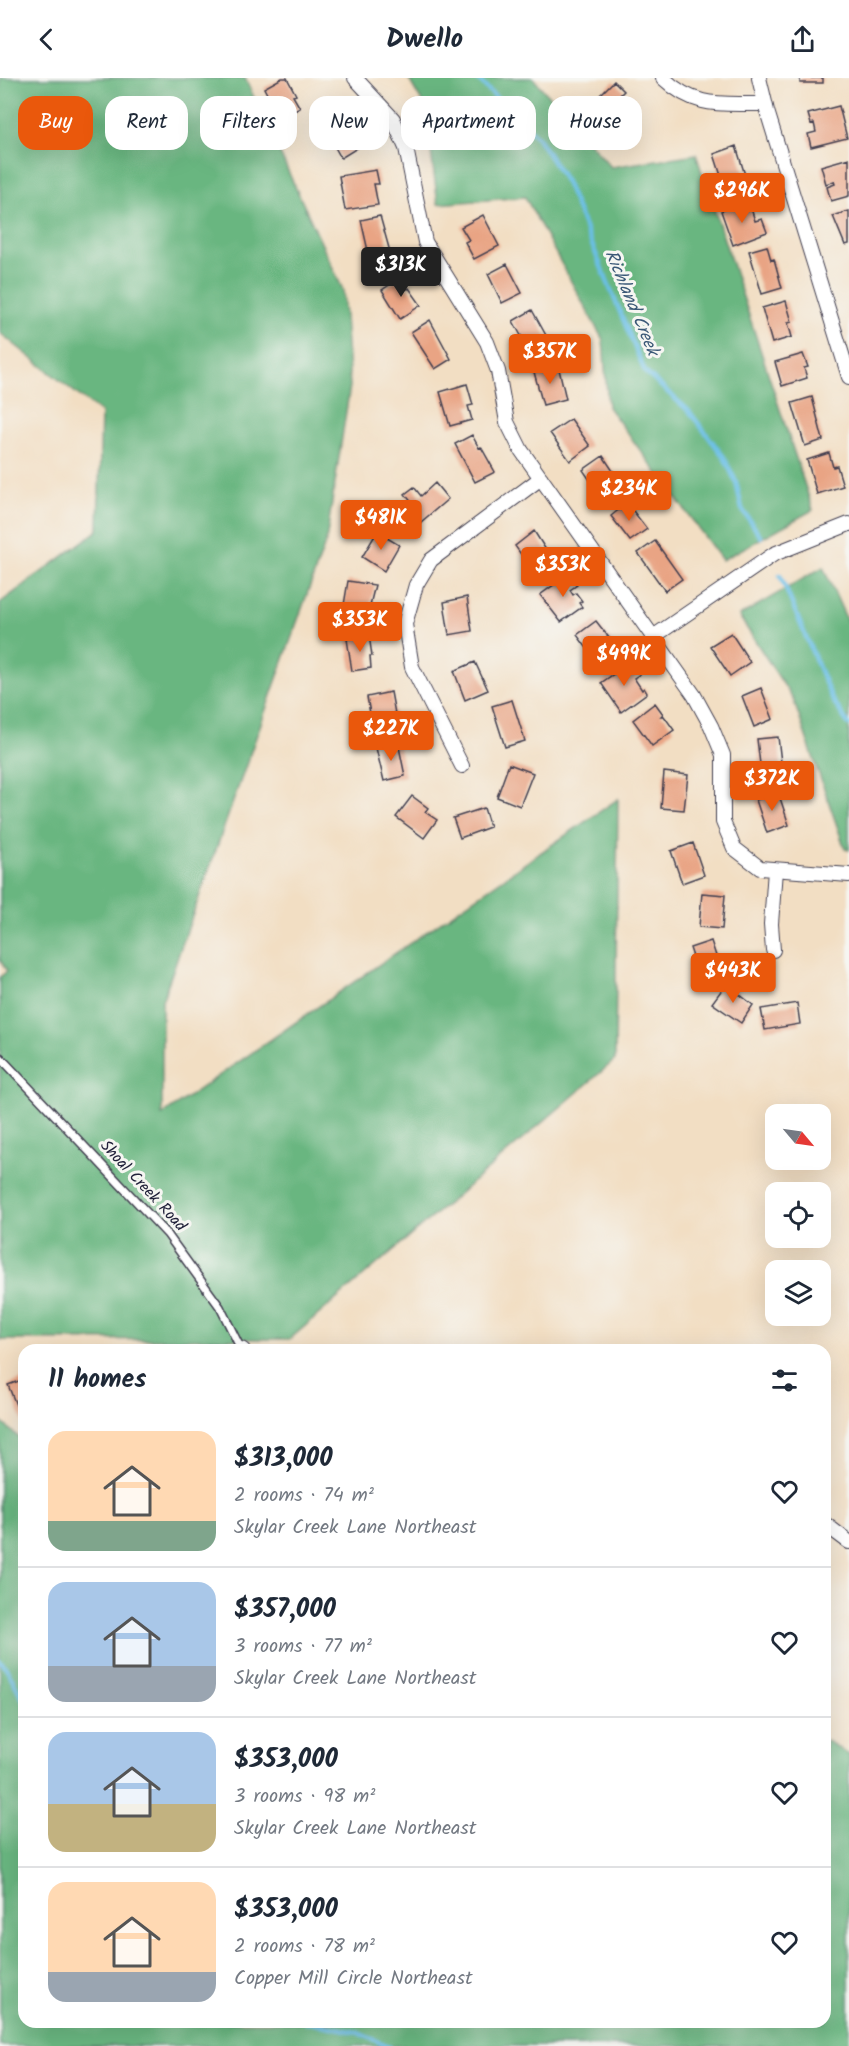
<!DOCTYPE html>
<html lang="en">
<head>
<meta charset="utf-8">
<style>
  body { margin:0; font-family:Kalam,sans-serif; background:#f2f2f3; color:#1f2937; height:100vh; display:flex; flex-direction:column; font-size:22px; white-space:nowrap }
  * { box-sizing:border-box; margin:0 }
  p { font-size:20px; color:#747a83 }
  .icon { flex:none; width:33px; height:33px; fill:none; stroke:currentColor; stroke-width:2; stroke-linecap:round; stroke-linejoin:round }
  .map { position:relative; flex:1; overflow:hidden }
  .drawer { position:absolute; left:18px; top:1266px; width:813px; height:684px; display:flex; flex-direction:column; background:#fff; border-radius:18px; box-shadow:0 6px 24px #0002 }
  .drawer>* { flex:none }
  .banner { position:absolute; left:18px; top:18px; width:813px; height:54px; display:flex; gap:12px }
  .needle { width:39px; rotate:119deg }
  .buttons { position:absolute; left:765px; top:1026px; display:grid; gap:12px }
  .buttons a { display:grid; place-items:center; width:66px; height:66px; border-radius:12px; background:#fff; box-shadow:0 6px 24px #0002; font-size:30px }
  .price { position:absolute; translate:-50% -51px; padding:0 14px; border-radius:6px; background:#ea580c; color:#fff; font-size:20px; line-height:39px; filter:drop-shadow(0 2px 3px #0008) }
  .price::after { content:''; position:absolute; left:50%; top:36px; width:18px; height:14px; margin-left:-9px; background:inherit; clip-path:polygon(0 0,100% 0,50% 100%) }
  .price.selected { background:#222; color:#fff }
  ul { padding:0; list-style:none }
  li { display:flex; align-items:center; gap:18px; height:150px; padding:0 30px }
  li+li { border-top:2px solid #e0e1e3 }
  li span { display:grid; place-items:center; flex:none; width:168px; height:120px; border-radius:18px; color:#555 }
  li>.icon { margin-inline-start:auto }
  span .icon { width:72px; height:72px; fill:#fffc; stroke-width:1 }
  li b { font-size:26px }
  h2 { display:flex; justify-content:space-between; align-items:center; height:72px; padding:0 30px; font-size:26px }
  .chip { padding:0 21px; border-radius:18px; background:#fff; box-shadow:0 6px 24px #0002; font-size:21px; line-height:54px }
  .chip.selected { background:#ea580c; color:#fff }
  header { display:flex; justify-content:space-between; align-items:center; height:78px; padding:0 30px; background:#fff; font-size:27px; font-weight:800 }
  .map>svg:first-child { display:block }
</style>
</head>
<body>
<header><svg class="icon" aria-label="back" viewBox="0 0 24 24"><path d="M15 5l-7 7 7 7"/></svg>Dwello<svg class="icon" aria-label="share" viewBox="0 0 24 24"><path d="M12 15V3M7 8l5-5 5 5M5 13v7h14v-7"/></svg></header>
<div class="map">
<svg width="849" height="1968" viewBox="0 0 849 1968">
  <rect width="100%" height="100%" fill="#f6f6f2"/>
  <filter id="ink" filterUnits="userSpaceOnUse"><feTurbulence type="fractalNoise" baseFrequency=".0167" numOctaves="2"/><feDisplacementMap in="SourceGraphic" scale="12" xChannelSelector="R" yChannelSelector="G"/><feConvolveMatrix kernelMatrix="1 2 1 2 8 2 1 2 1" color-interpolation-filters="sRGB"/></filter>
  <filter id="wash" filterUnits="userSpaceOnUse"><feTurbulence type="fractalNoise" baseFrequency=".008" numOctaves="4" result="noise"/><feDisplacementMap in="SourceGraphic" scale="24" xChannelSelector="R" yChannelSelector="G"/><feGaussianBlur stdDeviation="1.35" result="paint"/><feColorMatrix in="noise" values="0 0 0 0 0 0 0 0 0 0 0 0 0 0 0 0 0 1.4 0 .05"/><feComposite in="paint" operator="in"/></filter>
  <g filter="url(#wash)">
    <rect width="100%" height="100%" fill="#f2dec3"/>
    <path fill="#69b680" stroke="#466c5e" stroke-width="1.5" d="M0,0H245L343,212L350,308L326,463L162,923V1037L618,721L615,982L290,1261L0,1262V899L7,893L0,882V525L98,452L101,335L0,255Z
      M408,0H533L611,89L696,76L813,432L722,482L608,329L603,262L525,119L438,126L425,29Z
      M823,489L849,547V772L845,771L793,621L739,538Z
      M0,1343L24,1364V1944H825V1662L849,1676V1968H0Z"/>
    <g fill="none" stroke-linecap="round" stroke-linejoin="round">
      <path stroke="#6abfe7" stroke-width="4.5" d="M476,0L538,60L566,104L645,294L689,333L724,379L736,404L742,431L761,459
        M780,497L832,621L849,647
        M0,1583L7,1591L24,1623
        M306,1944L356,1954L388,1968"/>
    </g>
    <g id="blocks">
      <path fill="#e9a484" d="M282,0H287L296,17L293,18L300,30L280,41L264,10Z
        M800,0H823V5H800Z
        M614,3L624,13L620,17L634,31L612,54L587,30Z
        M839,28L847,60L811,69L808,56L816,54L814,45L811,46L808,36Z
        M348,42L362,67L341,80L327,55Z
        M736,68L745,97L723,104L714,76Z
        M849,80V118L831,123L827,109L835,106L834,103L826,106L821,88Z
        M376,92L379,106H374L378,127L345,132L339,98Z
        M749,124L755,143L762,141L767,154L733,167L721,133Z
        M849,133V166L845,167L833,138Z
        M483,137L499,168L474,181L465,164L469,162L461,149Z
        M380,138L392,181L371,186L361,142Z
        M767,168L771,182L774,181L782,210L762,216L749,173Z
        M507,186L522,215L502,225L488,196Z
        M400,200L407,211L409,210L421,227L400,241L382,212Z
        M786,223L792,244L788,245L792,259L772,265L762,230Z
        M532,232L553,270L534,281L513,243Z
        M430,242L451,281L435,291L411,254Z
        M803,276L808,289L804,290L807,300L782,308L775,284Z
        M558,287L566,321L543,327L534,294Z
        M467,306L473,327L468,328L472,342L450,348L440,314Z
        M812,319L823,362L805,368L792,325Z
        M571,341L590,368L570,383L550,355Z
        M472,357L479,370L481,369L495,394L475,404L455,366Z
        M829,375L833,389L837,388L843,408L817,416L807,382Z
        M603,378L623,408L603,421L583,392Z
        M435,405L448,421L414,450L401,434L412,425L405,416L414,409L421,418Z
        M627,425L647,451L630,463L611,438Z
        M534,453L553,483L535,496L515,468Z
        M377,454L399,467L384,493L362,479Z
        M655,463L682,501L665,513L638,475Z
        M569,496L577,507L570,512L573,517L576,515L582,523L579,525L582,529L561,544L540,517Z
        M348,503L375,507L370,527H373L371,543L342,539Z
        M467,519L472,553L449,557L444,524Z
        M596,543L614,566L595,581L577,557Z
        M731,555L750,584L730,598L710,568Z
        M369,557L372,578H370L371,590L352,593L347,561Z
        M475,584L488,612L465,622L454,593Z
        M631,584L640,596L634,600L642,612L644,610L647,615L621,634L601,605Z
        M761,610L773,641L754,649L742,618Z
        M391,614L396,641L372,646L367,619Z
        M512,622L525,663L505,669L492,628Z
        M655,625L663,636L661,638H664L674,652L652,668L633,642Z
        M778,659L783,701L762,703L757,661Z
        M398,664L405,698L384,703L376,670Z
        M509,686L533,695L520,728L497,719Z
        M664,694L688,697L684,732L661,730Z
        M778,714L789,747L767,755L756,722Z
        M412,718L428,730L425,734L437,742L424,760L396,739Z
        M484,730L490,749L460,760L453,740Z
        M693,765L704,797L682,805L671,773Z
        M702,815L725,817L722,851L699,849Z
        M711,863L722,896L701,902L690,870Z
        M726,906L753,927L741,945L712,925Z
        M797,925L800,946L765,952L761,931Z
        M24,1301V1347L8,1307Z"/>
    </g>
  </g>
  <g filter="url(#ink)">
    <use href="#blocks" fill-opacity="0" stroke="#413e4f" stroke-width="1.5"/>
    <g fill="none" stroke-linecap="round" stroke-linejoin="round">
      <defs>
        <path id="service" d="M0,979L167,1156L220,1229L241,1271"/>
        <path id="minor" d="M355,0L393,41L406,70L425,164L487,264L498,293L507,344L521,372L694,617L711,648L723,677V744L734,770L760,790L849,797
          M663,0C697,32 722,25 765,26
          M759,0L767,33L849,299
          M653,559L774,476L849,446
          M462,688L412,589L405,546L416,507L431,482L541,400
          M773,872L771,846L775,792
          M241,1271L243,1272
          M825,1446L849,1464"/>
      </defs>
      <use href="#service" stroke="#413e4f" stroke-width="10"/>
      <use href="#minor" stroke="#413e4f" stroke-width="16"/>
      <use href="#service" stroke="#fff" stroke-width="7"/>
      <use href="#minor" stroke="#fff" stroke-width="14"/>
    </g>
  </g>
  <g text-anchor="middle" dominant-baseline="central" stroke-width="6" stroke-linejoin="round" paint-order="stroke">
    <g font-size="16" fill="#22223b" stroke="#f6f6f2">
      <text transform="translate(143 1108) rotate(47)">Shoal Creek Road</text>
    </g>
    <g font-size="18" font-style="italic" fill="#3b5977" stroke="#f6f6f2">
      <text transform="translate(631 225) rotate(67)">Richland Creek</text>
    </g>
  </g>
</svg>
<div class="buttons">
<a><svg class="needle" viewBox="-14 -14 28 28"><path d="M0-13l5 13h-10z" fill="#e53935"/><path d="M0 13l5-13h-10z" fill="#747a83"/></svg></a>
<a><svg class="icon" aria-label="locate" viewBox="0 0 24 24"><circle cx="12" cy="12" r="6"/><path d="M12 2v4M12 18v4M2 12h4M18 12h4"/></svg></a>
<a><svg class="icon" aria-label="layers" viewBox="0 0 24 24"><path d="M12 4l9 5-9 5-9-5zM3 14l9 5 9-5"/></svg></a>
</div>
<b class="price" style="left:742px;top:146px">$296K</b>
<b class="price selected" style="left:401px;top:220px">$313K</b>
<b class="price" style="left:550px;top:307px">$357K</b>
<b class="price" style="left:629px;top:444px">$234K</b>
<b class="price" style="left:381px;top:473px">$481K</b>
<b class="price" style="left:563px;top:520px">$353K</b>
<b class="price" style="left:360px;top:575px">$353K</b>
<b class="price" style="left:624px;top:609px">$499K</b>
<b class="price" style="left:391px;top:684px">$227K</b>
<b class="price" style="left:772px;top:734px">$372K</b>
<b class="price" style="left:733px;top:926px">$443K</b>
<div class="banner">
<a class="chip selected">Buy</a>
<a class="chip">Rent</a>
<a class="chip">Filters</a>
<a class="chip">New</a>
<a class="chip">Apartment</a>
<a class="chip">House</a>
</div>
<section class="drawer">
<h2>11 homes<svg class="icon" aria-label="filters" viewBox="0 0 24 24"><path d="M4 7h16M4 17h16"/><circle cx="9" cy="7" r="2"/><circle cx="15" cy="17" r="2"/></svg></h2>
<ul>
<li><span style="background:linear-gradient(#ffd9b3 75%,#7fa58c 0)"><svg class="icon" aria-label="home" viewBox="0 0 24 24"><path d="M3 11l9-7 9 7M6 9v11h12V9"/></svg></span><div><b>$313,000</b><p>2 rooms · 74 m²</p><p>Skylar Creek Lane Northeast</p></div><svg class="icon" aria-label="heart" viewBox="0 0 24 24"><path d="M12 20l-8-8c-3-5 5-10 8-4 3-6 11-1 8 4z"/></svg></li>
<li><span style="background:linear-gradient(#a9c7e8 70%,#9aa5b1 0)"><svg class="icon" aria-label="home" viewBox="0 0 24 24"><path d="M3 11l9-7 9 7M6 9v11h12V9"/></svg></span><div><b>$357,000</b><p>3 rooms · 77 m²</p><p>Skylar Creek Lane Northeast</p></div><svg class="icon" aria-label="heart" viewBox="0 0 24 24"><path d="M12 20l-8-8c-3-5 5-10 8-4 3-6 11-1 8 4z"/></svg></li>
<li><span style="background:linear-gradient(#a9c7e8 60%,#c2b280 0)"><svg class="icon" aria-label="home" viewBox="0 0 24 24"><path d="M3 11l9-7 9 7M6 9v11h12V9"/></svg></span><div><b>$353,000</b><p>3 rooms · 98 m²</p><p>Skylar Creek Lane Northeast</p></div><svg class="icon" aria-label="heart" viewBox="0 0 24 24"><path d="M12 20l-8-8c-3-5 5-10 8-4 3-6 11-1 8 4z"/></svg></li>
<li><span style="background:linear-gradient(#ffd9b3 75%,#9aa5b1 0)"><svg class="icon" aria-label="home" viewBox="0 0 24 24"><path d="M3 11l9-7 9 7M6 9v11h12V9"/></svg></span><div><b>$353,000</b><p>2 rooms · 78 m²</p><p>Copper Mill Circle Northeast</p></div><svg class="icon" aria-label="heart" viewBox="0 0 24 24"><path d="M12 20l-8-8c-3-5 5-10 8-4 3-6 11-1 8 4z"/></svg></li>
</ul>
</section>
</div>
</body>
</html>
